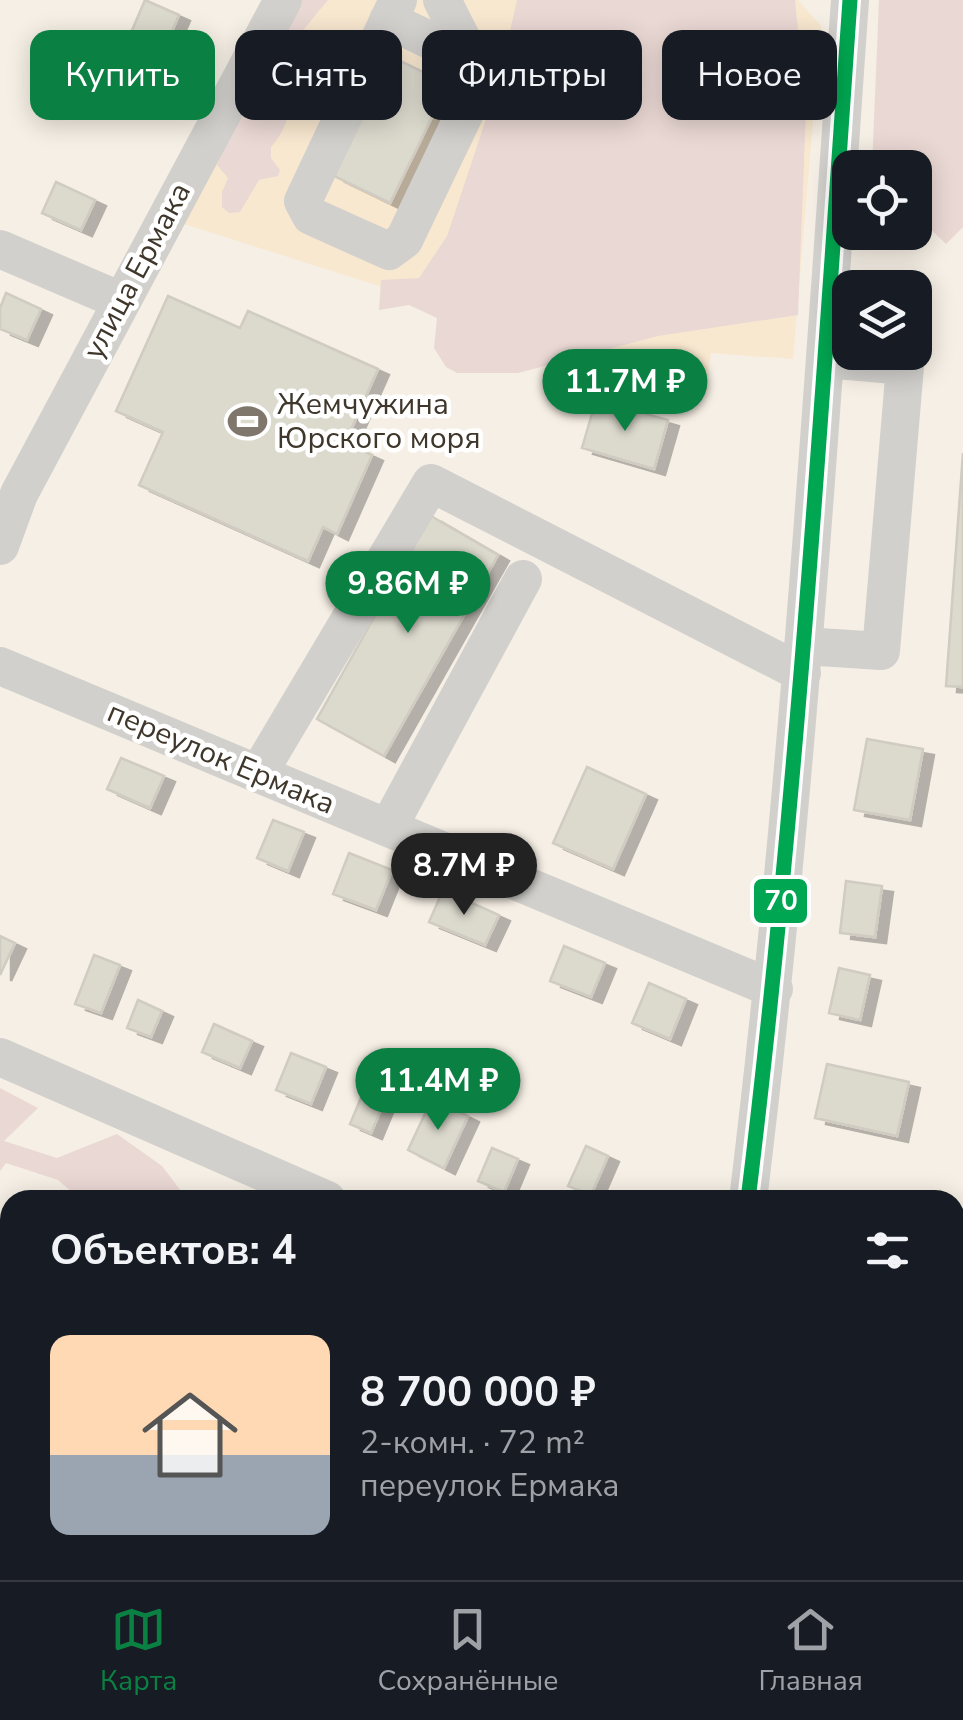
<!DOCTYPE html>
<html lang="ru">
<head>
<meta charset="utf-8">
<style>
  body { margin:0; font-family:"Nunito Sans",sans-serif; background:#20242c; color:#f1f3f6; height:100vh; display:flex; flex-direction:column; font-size:38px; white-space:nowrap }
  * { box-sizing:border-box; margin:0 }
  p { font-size:32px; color:#9ea1a6 }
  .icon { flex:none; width:55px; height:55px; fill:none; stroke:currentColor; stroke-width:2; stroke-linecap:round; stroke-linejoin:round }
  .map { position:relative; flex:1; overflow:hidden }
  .drawer { position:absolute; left:0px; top:1190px; width:965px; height:390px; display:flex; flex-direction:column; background:#171b24; border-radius:30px 30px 0 0; box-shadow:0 5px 25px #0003 }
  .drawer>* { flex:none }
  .hud { position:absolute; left:30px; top:30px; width:905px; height:90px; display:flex; gap:20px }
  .fabs { position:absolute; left:832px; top:150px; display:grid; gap:20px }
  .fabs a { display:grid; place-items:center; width:100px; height:100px; border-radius:20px; background:#171b24; box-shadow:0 5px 25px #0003; font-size:50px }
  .price { position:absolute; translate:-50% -85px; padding:0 22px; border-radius:35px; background:#0b8043; color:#fff; font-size:32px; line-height:65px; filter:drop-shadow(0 2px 5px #0008) }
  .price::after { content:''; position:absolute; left:50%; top:60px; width:30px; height:22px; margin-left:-15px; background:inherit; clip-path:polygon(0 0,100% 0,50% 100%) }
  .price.current { background:#222; color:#fff }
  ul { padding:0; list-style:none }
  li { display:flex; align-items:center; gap:30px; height:250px; padding:0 50px }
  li+li { border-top:2px solid #363941 }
  li span { display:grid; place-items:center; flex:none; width:280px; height:200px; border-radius:20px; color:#555 }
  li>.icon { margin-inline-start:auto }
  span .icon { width:120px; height:120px; fill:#fffc; stroke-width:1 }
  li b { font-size:42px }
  h2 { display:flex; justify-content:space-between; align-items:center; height:120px; padding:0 50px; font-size:42px }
  .tag { padding:0 35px; border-radius:20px; background:#171b24; box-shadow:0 5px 25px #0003; font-size:35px; line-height:90px }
  .tag.current { background:#0b8043; color:#fff }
  .tab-bar { display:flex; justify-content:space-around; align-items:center; height:140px; border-top:2px solid #363941; background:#171b24; font-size:28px; color:#9ea1a6 }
  .tab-bar a { display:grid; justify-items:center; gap:5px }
  .tab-bar .current { color:#0b8043 }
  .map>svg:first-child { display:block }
</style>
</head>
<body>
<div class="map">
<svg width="963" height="1580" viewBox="0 0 963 1580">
  <defs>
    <filter id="shadow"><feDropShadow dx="11" dy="6" stdDeviation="0" flood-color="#0004"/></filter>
  </defs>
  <rect width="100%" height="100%" fill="#f6efe5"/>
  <path fill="#f9e8d0" d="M303,0H798L821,26L793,359L711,353L706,390L184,224Z
    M955,1517L963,1521V1580H770L749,1570H955Z"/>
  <path fill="#ead8d4" d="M277,0H328L290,46C290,84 298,117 271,147V158L280,170L278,176L259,180L240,212L229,213L222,207V192L228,178L217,165L246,97Z
    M517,0H795L806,111L798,315L658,336L518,373H457L446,367L434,348L437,318L409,305L379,310L381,280L419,278L447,236L499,80Z
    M879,0H963V227L946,244L915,214V168L872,167Z
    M0,1088L38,1108L4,1141L57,1158L117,1134L162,1166L184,1195L204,1200H81L58,1180L6,1163L0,1171Z"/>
  <path fill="#dcd9cd" stroke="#d0ccc2" stroke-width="2.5" filter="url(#shadow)" d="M145,0L179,15L141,103L107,89Z
    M392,57L448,84L390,203L334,176Z
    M56,182L95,200L81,230L42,213Z
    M6,293L41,309L27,340L0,329V308Z
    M168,296L240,328L248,311L378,369L345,443L372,455L337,534L323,527L308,561L139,485L163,432L116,411Z
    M596,400L668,420L654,469L582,448Z
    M963,453V687L946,686Z
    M431,516L498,555L384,756L317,719Z
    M867,739L923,749L910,820L854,810Z
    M121,758L164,776L150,808L107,789Z
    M587,767L646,794L613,869L553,843Z
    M273,820L304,832L288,871L257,858Z
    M349,853L392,870L376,910L333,894Z
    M846,881L882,886L875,937L840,933Z
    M443,890L499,915L485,945L429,922Z
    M0,936L15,943L0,975Z
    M564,946L605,963L591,997L550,981Z
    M94,955L120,965L101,1013L75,1004Z
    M839,968L870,975L860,1020L829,1013Z
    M649,983L686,999L670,1039L632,1023Z
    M138,1000L162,1011L151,1037L127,1028Z
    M214,1024L252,1041L240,1068L202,1052Z
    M291,1053L326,1067L311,1104L276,1090Z
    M827,1064L909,1082L897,1136L815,1118Z
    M363,1093L384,1102L371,1133L350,1124Z
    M432,1099L468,1116L444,1168L408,1150Z
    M586,1146L608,1156L591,1195L568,1186Z
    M492,1148L518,1159L504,1192L478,1181Z"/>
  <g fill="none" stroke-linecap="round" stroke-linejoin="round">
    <path stroke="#d2d0cc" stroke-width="38" d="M398,0L303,201L311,216L389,251L404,240L473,96V61L442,0
      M388,20L473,61
      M0,249L121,301
      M0,546L19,494L283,0
      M804,646L881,651L905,366L826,359
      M0,666L774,989
      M258,774L431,483L802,673
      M388,828L523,579
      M0,1057L327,1200
      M748,1200C797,801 822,401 850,0
      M955,1332L963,1326
      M955,1494L963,1498"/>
    <path stroke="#cdcac7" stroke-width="8" d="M0,1350L10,1354
      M544,1570L569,1580"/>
    <defs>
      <path id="bus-1" d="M748,1200C797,801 822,401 850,0"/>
    </defs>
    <use href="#bus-1" stroke="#fff" stroke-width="22"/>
    <use href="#bus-1" stroke="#00a651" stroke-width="15"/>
  </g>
  <defs>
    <symbol id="stadium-bare" viewBox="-9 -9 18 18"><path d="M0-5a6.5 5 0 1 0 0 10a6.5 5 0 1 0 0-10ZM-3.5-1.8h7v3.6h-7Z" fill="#7f776c" stroke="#fff" stroke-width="2.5" paint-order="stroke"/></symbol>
  </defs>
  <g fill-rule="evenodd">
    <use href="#stadium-bare" x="220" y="394" width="55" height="55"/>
  </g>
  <g text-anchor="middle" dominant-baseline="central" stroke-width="9" stroke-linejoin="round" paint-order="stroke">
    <g font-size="30" fill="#3f372b" stroke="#fff">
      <text transform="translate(137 271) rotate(-62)">улица Ермака</text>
      <text transform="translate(221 758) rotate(23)">переулок Ермака</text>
    </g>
    <g font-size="30" fill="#3f372b" stroke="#fff" text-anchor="start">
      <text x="277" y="404">Жемчужина<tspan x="277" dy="34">Юрского моря</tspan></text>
    </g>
  </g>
  <rect stroke="#fff" stroke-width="4" x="752" y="877" width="57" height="48" rx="10" fill="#00a651"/>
  <g font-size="28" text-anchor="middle" font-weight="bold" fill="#fff">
    <text x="781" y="910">70</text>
  </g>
</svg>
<div class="fabs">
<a><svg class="icon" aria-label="locate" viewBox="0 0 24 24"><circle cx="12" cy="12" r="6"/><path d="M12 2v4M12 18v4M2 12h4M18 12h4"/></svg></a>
<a><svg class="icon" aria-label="layers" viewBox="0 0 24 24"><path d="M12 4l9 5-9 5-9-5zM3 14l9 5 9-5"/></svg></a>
</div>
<b class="price" style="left:625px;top:434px">11.7M ₽</b>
<b class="price" style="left:408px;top:636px">9.86M ₽</b>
<b class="price current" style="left:464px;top:918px">8.7M ₽</b>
<b class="price" style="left:438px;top:1133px">11.4M ₽</b>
<div class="hud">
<a class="tag current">Купить</a>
<a class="tag">Снять</a>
<a class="tag">Фильтры</a>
<a class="tag">Новое</a>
</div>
<section class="drawer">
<h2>Объектов: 4<svg class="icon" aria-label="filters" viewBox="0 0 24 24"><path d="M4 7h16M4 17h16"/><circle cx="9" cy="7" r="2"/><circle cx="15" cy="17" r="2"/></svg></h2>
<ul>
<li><span style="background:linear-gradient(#ffd9b3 60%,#9aa5b1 0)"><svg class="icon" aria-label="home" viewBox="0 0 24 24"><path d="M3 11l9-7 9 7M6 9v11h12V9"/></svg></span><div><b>8 700 000 ₽</b><p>2-комн. · 72 m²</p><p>переулок Ермака</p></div></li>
</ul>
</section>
</div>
<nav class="tab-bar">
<a class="current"><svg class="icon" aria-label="map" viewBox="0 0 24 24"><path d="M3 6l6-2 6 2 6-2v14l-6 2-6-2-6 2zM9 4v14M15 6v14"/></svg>Карта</a>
<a><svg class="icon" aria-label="saved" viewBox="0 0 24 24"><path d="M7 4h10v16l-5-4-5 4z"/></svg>Сохранённые</a>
<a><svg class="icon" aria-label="home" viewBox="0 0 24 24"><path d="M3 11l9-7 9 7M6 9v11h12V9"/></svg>Главная</a>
</nav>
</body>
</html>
